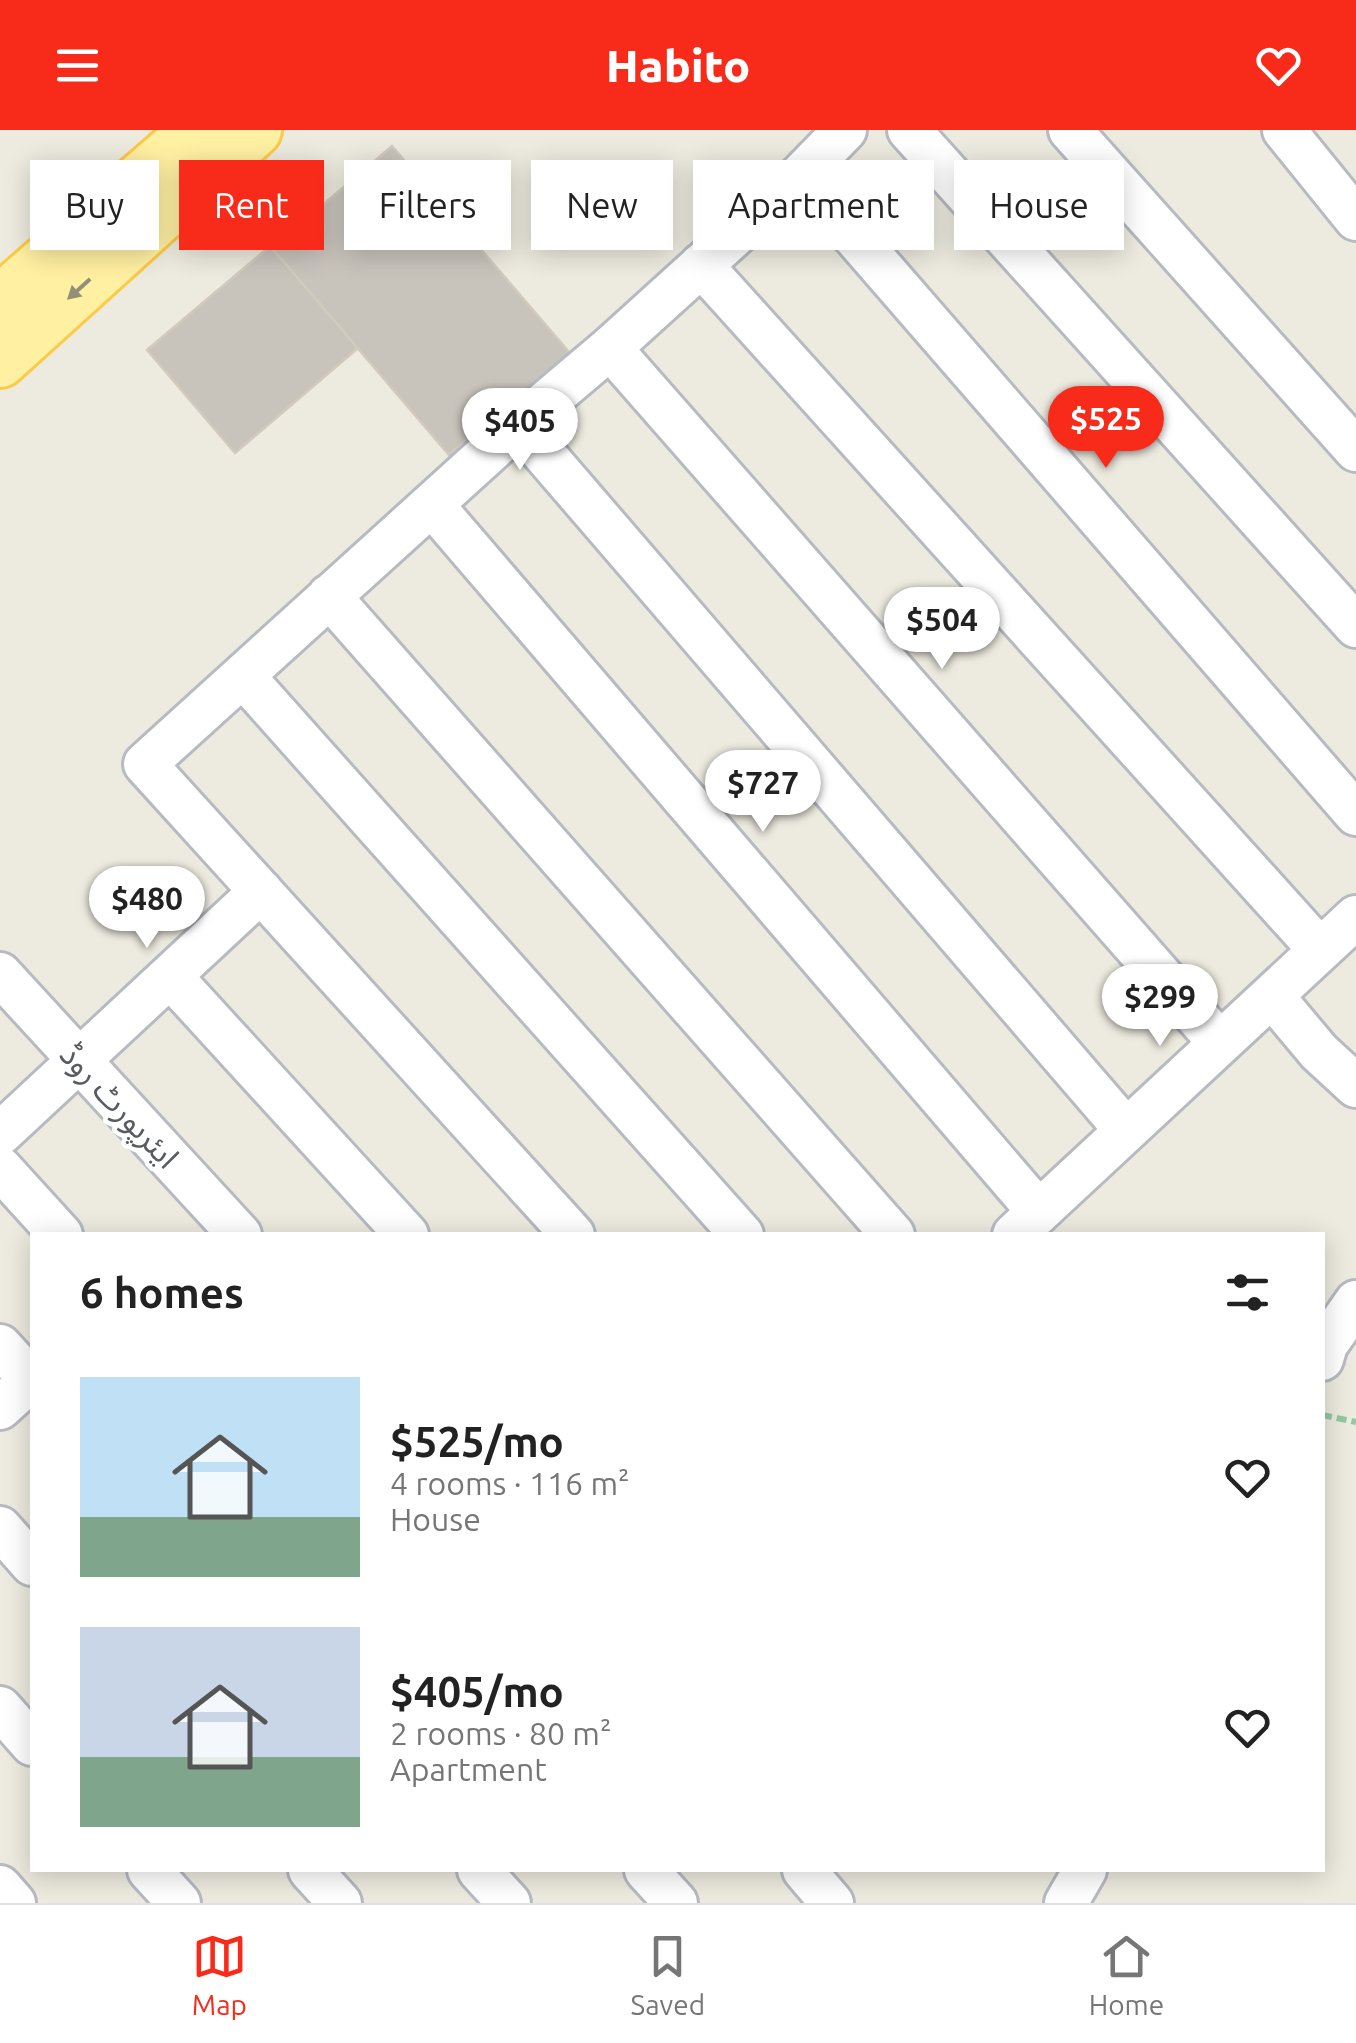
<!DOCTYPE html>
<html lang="en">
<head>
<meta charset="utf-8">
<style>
  body { margin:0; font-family:Ubuntu,"Noto Sans Arabic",sans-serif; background:#f6f6f6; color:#222; height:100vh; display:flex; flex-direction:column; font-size:38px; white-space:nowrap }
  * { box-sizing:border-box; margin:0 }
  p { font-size:32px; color:#767676 }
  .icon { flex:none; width:55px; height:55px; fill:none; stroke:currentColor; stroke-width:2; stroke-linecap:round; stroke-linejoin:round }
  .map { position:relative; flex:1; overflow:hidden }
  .side { position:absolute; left:30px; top:1102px; width:1295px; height:640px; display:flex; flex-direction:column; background:#fff; border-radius:0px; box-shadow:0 5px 25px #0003 }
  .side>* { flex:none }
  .banner { position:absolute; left:30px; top:30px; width:1298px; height:90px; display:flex; gap:20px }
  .price { position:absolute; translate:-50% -85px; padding:0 22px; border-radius:35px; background:#fff; color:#222; font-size:32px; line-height:65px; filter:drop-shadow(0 2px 5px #0008) }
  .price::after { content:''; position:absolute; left:50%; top:60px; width:30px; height:22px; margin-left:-15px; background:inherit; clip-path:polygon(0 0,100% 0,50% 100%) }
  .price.current { background:#f82b1a; color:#fff }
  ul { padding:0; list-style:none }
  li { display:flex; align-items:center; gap:30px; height:250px; padding:0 50px }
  li span { display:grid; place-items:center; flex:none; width:280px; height:200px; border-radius:0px; color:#555 }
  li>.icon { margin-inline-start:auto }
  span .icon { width:120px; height:120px; fill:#fffc; stroke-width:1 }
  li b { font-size:42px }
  h2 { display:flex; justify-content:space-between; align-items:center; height:120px; padding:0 50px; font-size:42px }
  .pill { padding:0 35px; border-radius:0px; background:#fff; box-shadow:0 5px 25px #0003; font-size:35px; line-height:90px }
  .pill.current { background:#f82b1a; color:#fff }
  header { display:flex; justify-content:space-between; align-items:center; height:130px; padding:0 50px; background:#f82b1a; color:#fff; font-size:45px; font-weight:800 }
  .tabs { display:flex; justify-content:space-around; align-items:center; height:140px; border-top:2px solid #e0e0e0; background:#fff; font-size:28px; color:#767676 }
  .tabs a { display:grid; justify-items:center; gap:5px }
  .tabs .current { color:#f82b1a }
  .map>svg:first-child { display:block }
</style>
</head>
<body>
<header><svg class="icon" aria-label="menu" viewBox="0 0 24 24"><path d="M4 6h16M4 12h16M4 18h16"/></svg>Habito<svg class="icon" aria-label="heart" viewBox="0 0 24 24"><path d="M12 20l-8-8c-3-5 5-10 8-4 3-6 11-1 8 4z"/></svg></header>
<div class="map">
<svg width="1356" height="1773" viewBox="0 0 1356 1773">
  <rect width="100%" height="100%" fill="#edeadf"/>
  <path fill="#c8c4bc" stroke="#d2cbbd" stroke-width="2.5" d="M392,16L570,223L449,325L272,118Z
    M270,116L358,218L235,323L147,220Z"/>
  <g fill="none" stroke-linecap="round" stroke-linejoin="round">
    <defs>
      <path id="minor" d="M909,0L1356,496
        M1070,0L1356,320
        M1284,0L1356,89
        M801,45L1356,684
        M701,135L1320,820
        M610,218L1220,913
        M519,295L1126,1000
        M433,376L1039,1082
        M329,466L893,1105
        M243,546L742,1105
        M0,844L240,1105
        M171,847L407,1105
        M1272,866L1319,922L1356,956
        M0,1004L261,761
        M0,1038L61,1105
        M573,1105L145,634L519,295L610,218L801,45L845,0
        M1014,1105L1356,787
        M0,1216L32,1251
        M1322,1229L1326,1215L1356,1172
        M0,1278L31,1250
        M0,1398L32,1434
        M0,1578L32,1614
        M149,1740L179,1773
        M310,1740L340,1773
        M479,1740L509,1773
        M646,1740L676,1773
        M804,1740L832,1773
        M0,1757L14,1773
        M1066,1773L1085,1740"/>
      <path id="major" d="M0,172L197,0
        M0,231L255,0"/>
    </defs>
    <use href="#minor" stroke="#b7bac0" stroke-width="48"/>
    <use href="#major" stroke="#fdca47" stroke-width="58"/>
    <path stroke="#91c8a1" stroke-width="6" stroke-dasharray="10 5" stroke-linecap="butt" d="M1322,1285L1356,1292"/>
    <use href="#minor" stroke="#fff" stroke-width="42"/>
    <use href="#major" stroke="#fff0a2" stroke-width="52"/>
  </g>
  <defs><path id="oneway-solid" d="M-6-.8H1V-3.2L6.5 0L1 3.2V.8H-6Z" transform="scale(2.5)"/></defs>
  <use fill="#929078" href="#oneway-solid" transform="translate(79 159) rotate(138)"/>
  <g text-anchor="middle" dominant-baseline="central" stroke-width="9" stroke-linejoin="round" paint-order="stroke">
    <g font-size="32" fill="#585c62" stroke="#fff">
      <text transform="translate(120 975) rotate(47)">ایئرپورٹ روڈ</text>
    </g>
  </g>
</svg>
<b class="price current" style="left:1106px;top:341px">$525</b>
<b class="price" style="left:520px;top:343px">$405</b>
<b class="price" style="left:942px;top:542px">$504</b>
<b class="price" style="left:763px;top:705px">$727</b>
<b class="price" style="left:147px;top:821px">$480</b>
<b class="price" style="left:1160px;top:919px">$299</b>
<div class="banner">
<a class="pill">Buy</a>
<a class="pill current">Rent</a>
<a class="pill">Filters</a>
<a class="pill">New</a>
<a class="pill">Apartment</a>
<a class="pill">House</a>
</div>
<section class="side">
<h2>6 homes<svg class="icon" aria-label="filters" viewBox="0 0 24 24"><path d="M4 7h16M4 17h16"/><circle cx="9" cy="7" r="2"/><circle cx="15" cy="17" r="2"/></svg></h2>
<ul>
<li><span style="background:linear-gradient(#bfe0f5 70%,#7fa58c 0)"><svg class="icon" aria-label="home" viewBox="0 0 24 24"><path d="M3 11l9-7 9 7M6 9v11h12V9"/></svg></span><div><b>$525/mo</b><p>4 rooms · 116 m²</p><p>House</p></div><svg class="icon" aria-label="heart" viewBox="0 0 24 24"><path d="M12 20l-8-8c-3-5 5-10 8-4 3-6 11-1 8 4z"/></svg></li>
<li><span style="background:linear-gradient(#c9d6e8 65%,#7fa58c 0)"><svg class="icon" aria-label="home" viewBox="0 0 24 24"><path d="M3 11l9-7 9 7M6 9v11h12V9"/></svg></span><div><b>$405/mo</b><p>2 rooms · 80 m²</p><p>Apartment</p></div><svg class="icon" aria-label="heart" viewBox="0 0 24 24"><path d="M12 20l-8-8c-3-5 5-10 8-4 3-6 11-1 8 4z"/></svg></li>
</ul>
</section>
</div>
<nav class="tabs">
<a class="current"><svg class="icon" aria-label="map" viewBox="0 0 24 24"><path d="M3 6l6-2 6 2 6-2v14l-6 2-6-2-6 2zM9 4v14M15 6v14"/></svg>Map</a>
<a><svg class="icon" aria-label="saved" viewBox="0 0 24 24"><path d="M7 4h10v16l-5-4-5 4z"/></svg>Saved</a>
<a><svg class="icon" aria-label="home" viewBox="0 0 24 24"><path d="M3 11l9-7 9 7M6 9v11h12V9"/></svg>Home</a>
</nav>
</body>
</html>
